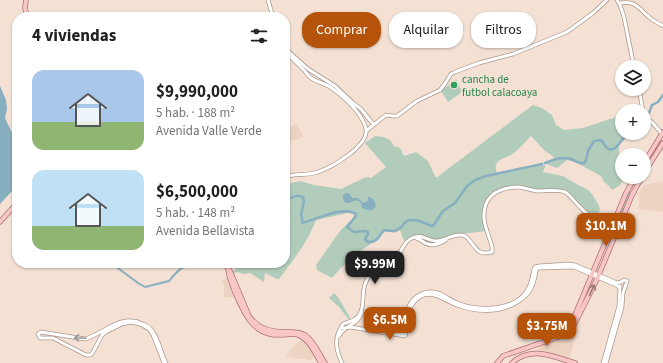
<!DOCTYPE html>
<html lang="es">
<head>
<meta charset="utf-8">
<style>
  body { margin:0; font-family:"Source Sans 3",sans-serif; background:#f2f2f2; color:#202124; height:100vh; display:flex; flex-direction:column; font-size:15px; white-space:nowrap }
  * { box-sizing:border-box; margin:0 }
  p { font-size:13px; color:#757577 }
  .icon { flex:none; width:22px; height:22px; fill:none; stroke:currentColor; stroke-width:2; stroke-linecap:round; stroke-linejoin:round }
  .map { position:relative; flex:1; overflow:hidden }
  .side { position:absolute; left:12px; top:12px; width:278px; height:256px; display:flex; flex-direction:column; background:#fff; border-radius:16px; box-shadow:0 1px 3px #0004 }
  .side>* { flex:none }
  .hud { position:absolute; left:302px; top:12px; width:301px; height:36px; display:flex; gap:8px }
  .buttons { position:absolute; left:615px; top:60px; display:grid; gap:8px }
  .buttons a { display:grid; place-items:center; width:36px; height:36px; border-radius:50%; background:#fff; box-shadow:0 1px 3px #0004; font-size:20px }
  .price { position:absolute; translate:-50% -34px; padding:0 9px; border-radius:8px; background:#b45309; color:#fff; font-size:13px; line-height:26px; filter:drop-shadow(0 1px 2px #0008) }
  .price::after { content:''; position:absolute; left:50%; top:24px; width:12px; height:9px; margin-left:-6px; background:inherit; clip-path:polygon(0 0,100% 0,50% 100%) }
  .price.selected { background:#222; color:#fff }
  ul { padding:0; list-style:none }
  li { display:flex; align-items:center; gap:12px; height:100px; padding:0 20px }
  li span { display:grid; place-items:center; flex:none; width:112px; height:80px; border-radius:12px; color:#555 }
  li>.icon { margin-inline-start:auto }
  span .icon { width:48px; height:48px; fill:#fffc; stroke-width:1 }
  li b { font-size:17px }
  h2 { display:flex; justify-content:space-between; align-items:center; height:48px; padding:0 20px; font-size:17px }
  .tag { padding:0 14px; border-radius:16px; background:#fff; box-shadow:0 1px 3px #0004; font-size:14px; line-height:36px }
  .tag.selected { background:#b45309; color:#fff }
  .map>svg:first-child { display:block }
</style>
</head>
<body>
<div class="map">
<svg width="663" height="363" viewBox="0 0 663 363">
  <rect width="100%" height="100%" fill="#f4e1d4"/>
  <path fill="#edd4c2" d="M296,123L304,137L295,140L285,142V132Z
    M663,181V212L639,209V196L633,193L634,191L639,193L641,188L644,185Z
    M229,275L238,298L224,297V284L222,281Z
    M573,334L576,335L569,360L545,353L538,352V346L565,336L570,338L571,336Z
    M303,338L315,355L311,360L286,357L290,350Z"/>
  <path fill="#b1ccba" d="M456,79L462,92L448,102L441,91Z
    M533,105L542,108L552,115L556,125L564,130L583,128L622,115V133H639C633,137 623,137 620,144C615,153 628,176 620,185C618,187 615,188 612,190L609,186L604,182L601,176L575,162L567,160L557,168L543,163L555,159L550,154L545,151L531,136C524,143 518,151 509,156C505,158 498,159 496,165C495,168 496,171 498,173L542,164L546,166L544,169L543,172C550,174 558,174 565,177C568,179 570,181 573,182C585,189 588,187 595,199C601,209 602,210 594,218C591,216 587,214 584,211C578,205 572,195 564,192C557,189 544,191 536,191C530,190 524,187 518,187C513,187 504,188 500,189C481,197 482,215 487,231L461,234L436,240L421,235H415L404,241L400,230L394,233L386,231L384,232L379,239L363,249L341,268L332,278L317,270L316,265L340,231L353,218L354,214L348,213L316,220C308,242 293,260 279,279H277L265,273L264,282L250,273L245,274L236,272L232,275L249,316C255,324 265,331 275,332C285,332 295,330 304,335C314,341 318,354 324,363H322C316,353 311,340 300,335C292,332 278,336 269,334C261,332 254,327 249,321C241,311 229,279 228,267L231,271L236,270L235,268L240,263H285V183H290L300,181L314,185L341,189L366,177L371,178L386,167L365,143L375,136L384,137L390,140L394,146L400,148L404,156L416,152L428,161L436,178Z
    M627,190L633,193L612,243L606,240Z
    M407,241L401,254L397,258L393,261L379,266L371,276L366,287L363,308L360,318L349,326L342,325L345,323L350,321L339,307L329,298L334,293L338,297L352,321C366,313 361,294 366,281C370,274 374,266 382,263C386,261 391,261 394,259C400,255 402,246 407,241Z"/>
  <path fill="#88afc0" d="M0,86L6,100L7,109L5,118L14,137H17V187L15,188L0,204Z
    M347,193L350,194L352,198H358L363,203L368,201V197H370L374,200L376,206C372,213 367,210 362,208L361,203C354,197 353,204 346,203C343,201 342,198 343,195Z"/>
  <g fill="none" stroke-linecap="round" stroke-linejoin="round">
    <path stroke="#88afc0" stroke-width="2" d="M111,263L138,283L145,287L169,281C174,275 180,267 188,265C193,264 197,265 201,263"/>
    <path stroke="#88afc0" stroke-width="2.5" d="M644,120L649,113L652,105L658,102L663,95
      M545,163C553,160 562,156 571,159C576,161 578,164 584,163L586,160L588,151L594,141L601,140C603,142 605,146 607,148C614,153 619,143 623,139C627,136 631,136 635,133
      M285,200C292,199 296,193 303,197L304,202L301,215L302,217V223C315,220 344,205 356,214V216L347,227L354,232L365,231L368,232V234L365,239L368,242C377,243 379,236 384,230C388,230 393,232 397,230C404,228 402,220 412,220C421,219 425,225 433,226L443,211L455,203L467,186L475,180L486,176L542,164"/>
    <defs>
      <path id="minor" d="M268,0L273,17
        M617,0L620,5L624,17L634,67
        M619,3C636,0 638,8 649,17C653,21 658,23 663,26
        M285,46L289,52L308,69L335,86L353,103L361,109L373,124
        M285,52C291,57 297,63 303,69C306,72 308,76 311,78C318,83 326,83 333,89C345,98 362,113 366,129C369,146 332,167 318,172C307,176 296,173 285,177
        M639,89L643,111
        M644,118L652,122L662,134
        M366,131L386,115L393,116H397L417,101L440,90L444,85L451,74L455,72L479,63L513,54L567,32L593,13L607,0
        M416,238C420,239 422,241 425,243C432,247 439,244 446,240
        M341,327L345,328L350,327L405,336C408,322 406,305 420,297C432,289 445,301 457,305C475,312 496,313 514,304C529,296 534,287 536,270L537,269L539,268L574,267L616,285L619,287
        M370,329H378L404,333
        M403,335C405,327 404,316 408,308C413,296 425,289 438,293C444,295 450,300 457,303C476,311 509,311 524,295C528,290 531,284 532,278C533,274 533,271 535,267L539,266L568,264L575,265L617,283L621,282L624,280L627,281L623,293L622,307L606,363
        M339,336C346,323 357,327 362,312
        M164,363L153,335L149,329L140,324L131,322L122,324L106,332L102,335L93,352L91,355H86L53,338H40L38,334L41,332L85,339C105,333 121,313 143,324C148,326 152,329 154,334C160,343 161,354 166,363
        M342,363C335,348 334,337 343,324C347,322 351,322 355,319C365,313 362,298 364,288C365,283 367,279 370,274C373,269 377,265 383,262C388,261 393,261 397,256C403,250 403,242 412,238C422,233 429,242 438,241C445,240 459,232 465,236C475,243 475,257 492,252C493,247 491,244 490,240C486,228 481,217 486,204C491,191 506,187 519,187C525,188 531,190 537,191C545,191 558,189 565,192C570,195 574,201 578,205C584,212 598,224 608,225L611,228
        M603,363L619,306L620,286"/>
      <path id="major" d="M26,0L25,8L27,17
        M644,163L663,132
        M644,173L663,143
        M0,222L17,203
        M224,263L230,271L249,316C257,328 270,332 284,332C292,332 298,331 305,335C314,341 319,354 325,363
        M228,269C229,279 234,290 238,299C245,314 252,330 270,334C278,336 287,334 295,334C309,337 314,352 321,363
        M562,333L566,332L570,327L626,193L635,177
        M497,363L503,356L567,334L571,331L597,279L632,195L642,177
        M512,363C531,345 554,357 575,363"/>
    </defs>
    <use href="#minor" stroke="#aa988c" stroke-width="4.5"/>
    <use href="#major" stroke="#ab7171" stroke-width="5.5"/>
    <use href="#minor" stroke="#fff" stroke-width="3"/>
    <use href="#major" stroke="#f9c6c7" stroke-width="4"/>
  </g>
  <defs><path id="oneway-shaft" d="M-6 0H5M1.5-3L5.5 0L1.5 3" fill="none" stroke-width="1.6" stroke-linecap="round" stroke-linejoin="round"/></defs>
  <use stroke="#987977" href="#oneway-shaft" transform="translate(592 290) rotate(-65)"/>
  <use stroke="#9b9896" href="#oneway-shaft" transform="translate(80 338) rotate(-177)"/>
  <circle fill="#2e9e5b" stroke="#f4e1d4" stroke-width="1.5" cx="454" cy="85" r="4"/>
  <g text-anchor="middle" dominant-baseline="central" stroke-width="3" stroke-linejoin="round" paint-order="stroke">
    <g font-size="11" fill="#27864d" stroke="#f4e1d4" text-anchor="start">
      <text x="462" y="79">cancha de<tspan x="462" dy="13">futbol calacoaya</tspan></text>
    </g>
  </g>
</svg>
<div class="buttons">
<a><svg class="icon" aria-label="layers" viewBox="0 0 24 24"><path d="M12 4l9 5-9 5-9-5zM3 14l9 5 9-5"/></svg></a>
<a>+</a>
<a>−</a>
</div>
<b class="price" style="left:606px;top:247px">$10.1M</b>
<b class="price selected" style="left:375px;top:285px">$9.99M</b>
<b class="price" style="left:390px;top:341px">$6.5M</b>
<b class="price" style="left:547px;top:347px">$3.75M</b>
<div class="hud">
<a class="tag selected">Comprar</a>
<a class="tag">Alquilar</a>
<a class="tag">Filtros</a>
</div>
<section class="side">
<h2>4 viviendas<svg class="icon" aria-label="filters" viewBox="0 0 24 24"><path d="M4 7h16M4 17h16"/><circle cx="9" cy="7" r="2"/><circle cx="15" cy="17" r="2"/></svg></h2>
<ul>
<li><span style="background:linear-gradient(#a9c7e8 65%,#8fb573 0)"><svg class="icon" aria-label="home" viewBox="0 0 24 24"><path d="M3 11l9-7 9 7M6 9v11h12V9"/></svg></span><div><b>$9,990,000</b><p>5 hab. · 188 m²</p><p>Avenida Valle Verde</p></div></li>
<li><span style="background:linear-gradient(#bfe0f5 70%,#8fb573 0)"><svg class="icon" aria-label="home" viewBox="0 0 24 24"><path d="M3 11l9-7 9 7M6 9v11h12V9"/></svg></span><div><b>$6,500,000</b><p>5 hab. · 148 m²</p><p>Avenida Bellavista</p></div></li>
</ul>
</section>
</div>
</body>
</html>
